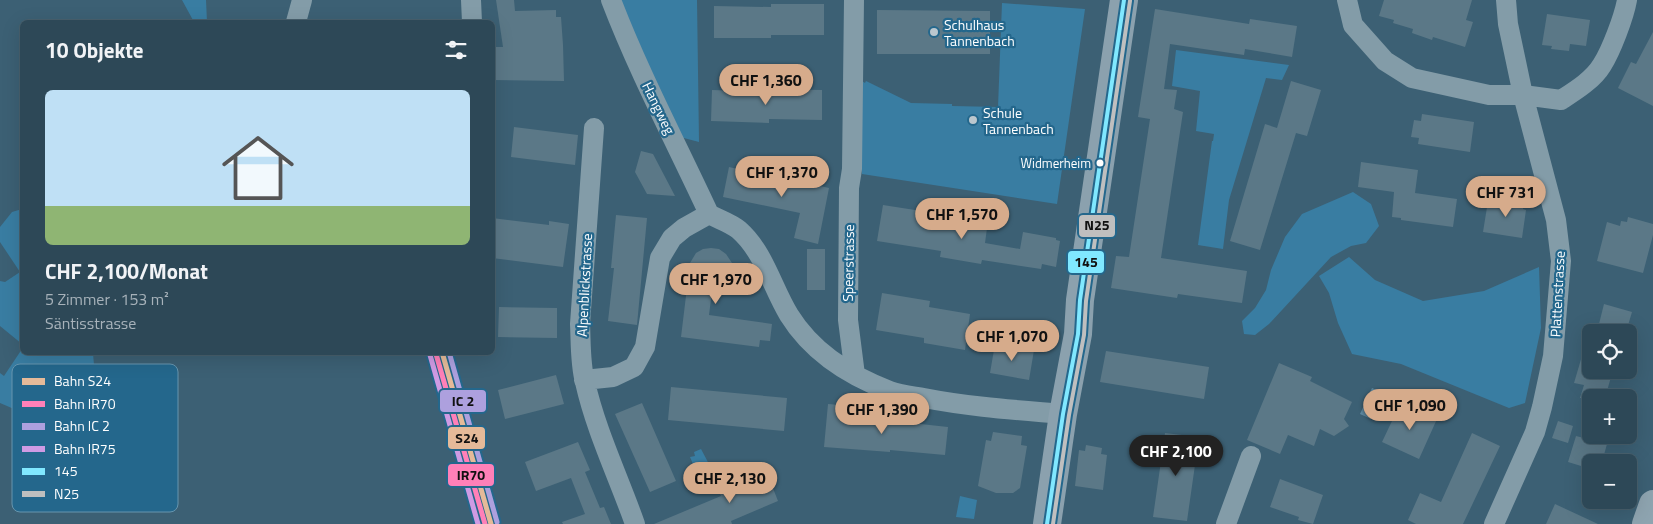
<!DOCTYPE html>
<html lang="de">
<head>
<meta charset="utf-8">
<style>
  body { margin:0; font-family:"Titillium Web",sans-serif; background:#354f5d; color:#f1f3f6; height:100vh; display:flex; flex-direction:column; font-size:19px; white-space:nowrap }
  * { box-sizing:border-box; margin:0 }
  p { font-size:16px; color:#a7b2ba }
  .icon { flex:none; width:28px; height:28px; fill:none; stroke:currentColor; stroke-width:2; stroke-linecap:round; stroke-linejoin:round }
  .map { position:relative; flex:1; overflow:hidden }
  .details { position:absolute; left:20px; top:20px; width:475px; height:335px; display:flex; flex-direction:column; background:#2d4857; border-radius:8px; box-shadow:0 5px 20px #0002,0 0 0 1px #48606d }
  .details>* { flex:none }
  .buttons { position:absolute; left:1582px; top:324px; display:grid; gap:10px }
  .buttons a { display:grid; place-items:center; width:55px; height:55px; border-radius:8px; background:#2d4857; box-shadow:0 5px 20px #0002,0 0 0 1px #48606d; font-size:25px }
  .price { position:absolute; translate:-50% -42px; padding:0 11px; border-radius:18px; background:#d6ab8b; color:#111; font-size:16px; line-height:32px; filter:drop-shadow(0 1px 2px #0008) }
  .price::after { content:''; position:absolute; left:50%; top:30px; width:15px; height:11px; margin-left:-8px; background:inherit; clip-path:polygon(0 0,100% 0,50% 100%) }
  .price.selected { background:#222; color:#fff }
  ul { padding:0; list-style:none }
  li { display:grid; align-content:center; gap:10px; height:265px; padding:0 25px }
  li+li { border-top:1px solid #48606d }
  li span { display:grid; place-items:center; height:155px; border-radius:8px; color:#555 }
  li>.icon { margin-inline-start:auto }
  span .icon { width:90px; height:90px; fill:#fffc; stroke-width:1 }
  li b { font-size:21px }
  h2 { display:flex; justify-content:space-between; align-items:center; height:60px; padding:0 25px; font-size:21px }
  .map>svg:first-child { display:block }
</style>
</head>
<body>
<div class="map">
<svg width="1653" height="524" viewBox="0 0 1653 524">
  <rect width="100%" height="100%" fill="#3c6074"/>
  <path fill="#397da2" d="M182,0H206L207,22H194Z
    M619,0H697L699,142L680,137Z
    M1002,3L1085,9L1057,204L862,174V81L865,83L866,81L911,103L952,104V106L998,107Z
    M1176,50L1289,65L1282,80L1266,78L1229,200L1223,249L1198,245L1212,141H1213L1214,134L1196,131L1200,91L1172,86Z
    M1353,192L1371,204L1379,226L1366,243L1351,246L1331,257L1269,324L1255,335L1244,334L1242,321L1255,308L1266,290L1271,270L1285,237L1302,214Z
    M22,209V344L0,326V281L5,282L20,272L0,242V227L12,212Z
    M1349,257L1375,280L1423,301L1484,291L1539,267L1541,328L1525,403L1509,408L1401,364L1352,354L1338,323L1329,293L1319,276Z
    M22,349V352L93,353L102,463L73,450L21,412L0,403V373L4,376Z
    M701,449L710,466L707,472L698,476L690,457L695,456L694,452Z
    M960,496L977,500L974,519L956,517Z"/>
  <path fill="#5f8aa2" d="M1372,388L1383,393L1371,419L1360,414Z"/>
  <path fill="#5b7887" d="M496,0H514L515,11L556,10V17H561L563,45L564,81L492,80V47H503Z
    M1384,0H1472L1466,20L1473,22L1465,47L1433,37L1432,40L1412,33L1413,29L1393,23L1394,20L1379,16Z
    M771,4H824V35H771V38H714V6L771,7Z
    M1155,9L1249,24L1250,19L1297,26L1292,57L1245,49L1244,55L1170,44L1164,89L1177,90L1174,109L1183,112L1161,258L1247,271L1242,303L1178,294L1177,298L1111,288L1116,256L1129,257L1150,119L1138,117Z
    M877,10L990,11V54H877Z
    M1547,14L1590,20L1586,46L1570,44L1569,51L1551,49L1552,46L1542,45Z
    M1653,32V106L1618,88L1631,62L1636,64Z
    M1291,81L1321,90L1307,136L1296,133L1260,250L1230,241L1265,124L1277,128Z
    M769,89L822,90V120L769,119V123L711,121L712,90L769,92Z
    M1422,114L1474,122L1470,152L1418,144L1419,138L1411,137L1414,120L1421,121Z
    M514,127L578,135L575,165L511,157Z
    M641,151L653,154L675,196L647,194L635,172Z
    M1361,162L1418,170L1415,193L1457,199L1453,227L1401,220V218L1392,217L1394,192L1358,187Z
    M729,167L760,174L804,179L803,182L829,188L818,244L794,238L800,213L723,197Z
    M1506,194L1524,202L1523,209L1526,210L1522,238L1483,232L1488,201L1505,203Z
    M883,205L947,215L946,221L987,228L985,243L1020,249L1023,232L1056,238V240L1060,241L1056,267L1042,264L1041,269L982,260L981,264L940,257L941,251L877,241Z
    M616,215L647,218L637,325L608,321L614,268H611Z
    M1628,217L1653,224V235L1643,273L1597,261L1607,222L1620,226L1621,221L1627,222Z
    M492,218L549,225V221L569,224L563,267L492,258Z
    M711,248L719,249L726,254L732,263L728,280L712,291L709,315L772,324L770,341L760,340L759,347L681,337L690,263L696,253L703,249Z
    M807,249H825V290H807Z
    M882,293L930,301L929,307L970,314L965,350L924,343V338L876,330Z
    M1604,304L1632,312L1626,332H1597Z
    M499,307L557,308V338L498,337Z
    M1587,339L1591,340V370H1613L1605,398H1580L1584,385L1574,383Z
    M995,344L1034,350L1029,380L990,373Z
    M1106,351L1209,367L1204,399L1100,382Z
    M1279,363L1312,377L1310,381L1352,402L1344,419L1349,426L1334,436L1320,429L1314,446L1288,435L1280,454L1247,440Z
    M556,375L564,404L505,419L498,390Z
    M671,387L787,398L784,431L668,420Z
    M1401,402L1437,419L1419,459L1382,442Z
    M642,403L676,481L650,492L615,414Z
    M828,404L852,406L850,422L892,425L893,421L948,427L945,455L890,450V452L824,447Z
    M1558,421L1573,426L1568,443L1552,438Z
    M993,432L1022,436L1021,445L1027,446L1020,488L1013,493H996L978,486L986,440L991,441Z
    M1165,433L1199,437L1187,521L1153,517Z
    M1472,433L1500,446L1463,524H1416L1408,520L1420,493L1441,502Z
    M1576,436L1607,444L1602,462H1591V469L1568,462Z
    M578,442L590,470L585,472L600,508L604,507L611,524H563L562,522L585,514L571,478L536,491L525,462Z
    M1086,445L1102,448L1101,454L1107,455L1103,490L1075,486L1079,450L1085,451Z
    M767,473L778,501L731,521L732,524H654L721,496L719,492Z
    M1280,479L1323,495L1313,524L1298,520L1299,517L1270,507Z
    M1555,504L1598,524H1546Z"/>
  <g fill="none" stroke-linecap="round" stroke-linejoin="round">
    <path stroke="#839ca8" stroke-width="20" d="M471,0L472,22
      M611,0C639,73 676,143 709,214
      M854,0L852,169L849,188L848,320L855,375
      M1347,0L1353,25L1385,61L1412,78L1489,95H1523L1561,100C1575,91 1593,80 1602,65C1611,51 1624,17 1627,0
      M296,22L302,0
      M594,128L580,324C581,343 580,363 585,382C596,431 618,476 635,524
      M709,214C718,219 731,223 739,230C764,252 772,287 789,315C812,352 850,376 890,391C901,395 913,396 924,398C970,407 1017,410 1063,414
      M584,380L613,377L634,367L645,347L660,258L672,238L684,228L709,214
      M1226,524L1251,456
      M1494,524L1535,432L1542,407L1553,356L1561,261L1556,220L1523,95L1508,24L1506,0"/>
    <path stroke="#8ba1ae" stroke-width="28" d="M1047,524L1063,414L1078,334L1080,300L1124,0"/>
    <path stroke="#8ea4b0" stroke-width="28" d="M1646,524L1653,504"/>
    <defs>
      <path id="bus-1" d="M1047,524L1063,414L1078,334L1080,300L1124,0"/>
      <path id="bus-2" d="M1053,524L1069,415L1084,335L1086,301L1130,1"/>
    </defs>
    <use href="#bus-1" stroke="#24678c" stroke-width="8"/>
    <use href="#bus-2" stroke="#24678c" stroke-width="8"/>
    <use href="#bus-1" stroke="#80e8ff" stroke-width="4"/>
    <use href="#bus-2" stroke="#bfbfbf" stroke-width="4"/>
    <defs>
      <path id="rail-1" d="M442,352L491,524"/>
      <path id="rail-2" d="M436,354L485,524"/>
      <path id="rail-3" d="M449,352L497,522"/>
      <path id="rail-4" d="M430,355L478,524"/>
    </defs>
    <use href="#rail-1" stroke="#24678c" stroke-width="9"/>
    <use href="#rail-2" stroke="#24678c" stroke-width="9"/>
    <use href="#rail-3" stroke="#24678c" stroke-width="9"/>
    <use href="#rail-4" stroke="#24678c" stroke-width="9"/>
    <use href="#rail-1" stroke="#e5ba99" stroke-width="5"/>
    <use href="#rail-2" stroke="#ff80b8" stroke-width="5"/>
    <use href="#rail-3" stroke="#ada0de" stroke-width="5"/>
    <use href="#rail-4" stroke="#cf9be4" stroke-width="5"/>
  </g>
  <g fill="#bbc7ce" stroke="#24678c" stroke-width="2">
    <circle cx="934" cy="32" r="5"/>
    <circle cx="973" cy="120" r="5"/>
  </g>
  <circle fill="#fff" stroke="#24678c" stroke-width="2" cx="1100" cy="163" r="4.5"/>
  <g text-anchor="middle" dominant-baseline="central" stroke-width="4.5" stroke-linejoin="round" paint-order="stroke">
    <g font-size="13" fill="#fff" stroke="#24678c" text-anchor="end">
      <text x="1091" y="163">Widmerheim</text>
    </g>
    <g font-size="14" fill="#fff" stroke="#24678c" text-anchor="start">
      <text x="944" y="24">Schulhaus<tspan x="944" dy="16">Tannenbach</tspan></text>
      <text x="983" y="112">Schule<tspan x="983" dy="16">Tannenbach</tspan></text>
    </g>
    <g font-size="14" fill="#fff" stroke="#24678c">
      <text transform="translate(659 108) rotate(64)">Hangweg</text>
      <text transform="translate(848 263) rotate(-89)">Speerstrasse</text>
      <text transform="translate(584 285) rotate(-87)">Alpenblickstrasse</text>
      <text transform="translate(1557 294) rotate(-87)">Plattenstrasse</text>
    </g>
  </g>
  <rect x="12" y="364" width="166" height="148" rx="8" fill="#24678c" stroke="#6695ae" stroke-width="1"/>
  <rect x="22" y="378" width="23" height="7" fill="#e5ba99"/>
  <rect x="22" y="401" width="23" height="6" fill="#ff80b8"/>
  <rect x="22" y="423" width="23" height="7" fill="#ada0de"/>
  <rect x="22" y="446" width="23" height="6" fill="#cf9be4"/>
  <rect x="22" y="468" width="23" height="7" fill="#80e8ff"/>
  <rect x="22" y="491" width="23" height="6" fill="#bfbfbf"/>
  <g font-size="14" fill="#fff">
    <text x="54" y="386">Bahn S24</text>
    <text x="54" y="409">Bahn IR70</text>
    <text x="54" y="431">Bahn IC 2</text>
    <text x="54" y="454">Bahn IR75</text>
    <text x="54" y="476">145</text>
    <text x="54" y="499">N25</text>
  </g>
  <g stroke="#24678c" stroke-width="2">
    <rect x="1078" y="214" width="38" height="24" rx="5" fill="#bfbfbf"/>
    <rect x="1067" y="250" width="38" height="24" rx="5" fill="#80e8ff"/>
    <rect x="439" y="389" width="48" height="24" rx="5" fill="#ada0de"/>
    <rect x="447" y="426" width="39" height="24" rx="5" fill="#e5ba99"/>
    <rect x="447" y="463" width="48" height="24" rx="5" fill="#ff80b8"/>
  </g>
  <g font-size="14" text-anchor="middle" font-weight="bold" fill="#111">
    <text x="1097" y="230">N25</text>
    <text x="1086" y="267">145</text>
    <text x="463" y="406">IC 2</text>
    <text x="467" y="443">S24</text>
    <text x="471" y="480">IR70</text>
  </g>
</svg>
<div class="buttons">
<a><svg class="icon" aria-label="locate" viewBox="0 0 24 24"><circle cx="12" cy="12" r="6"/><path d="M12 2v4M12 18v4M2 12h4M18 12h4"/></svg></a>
<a>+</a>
<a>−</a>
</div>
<b class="price" style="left:766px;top:106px">CHF 1,360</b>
<b class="price" style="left:782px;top:198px">CHF 1,370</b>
<b class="price" style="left:1506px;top:218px">CHF 731</b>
<b class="price" style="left:962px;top:240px">CHF 1,570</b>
<b class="price" style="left:716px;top:305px">CHF 1,970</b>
<b class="price" style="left:1012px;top:362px">CHF 1,070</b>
<b class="price" style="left:1410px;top:431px">CHF 1,090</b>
<b class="price" style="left:882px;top:435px">CHF 1,390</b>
<b class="price selected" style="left:1176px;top:477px">CHF 2,100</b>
<b class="price" style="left:730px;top:504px">CHF 2,130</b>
<section class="details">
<h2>10 Objekte<svg class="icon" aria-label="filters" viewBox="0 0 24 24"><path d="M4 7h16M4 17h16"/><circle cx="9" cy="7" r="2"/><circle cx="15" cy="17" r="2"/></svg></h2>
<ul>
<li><span style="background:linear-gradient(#bfe0f5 75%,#8fb573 0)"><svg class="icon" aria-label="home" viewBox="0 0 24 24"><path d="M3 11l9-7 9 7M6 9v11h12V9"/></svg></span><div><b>CHF 2,100/Monat</b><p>5 Zimmer · 153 m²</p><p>Säntisstrasse</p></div></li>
</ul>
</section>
</div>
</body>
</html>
